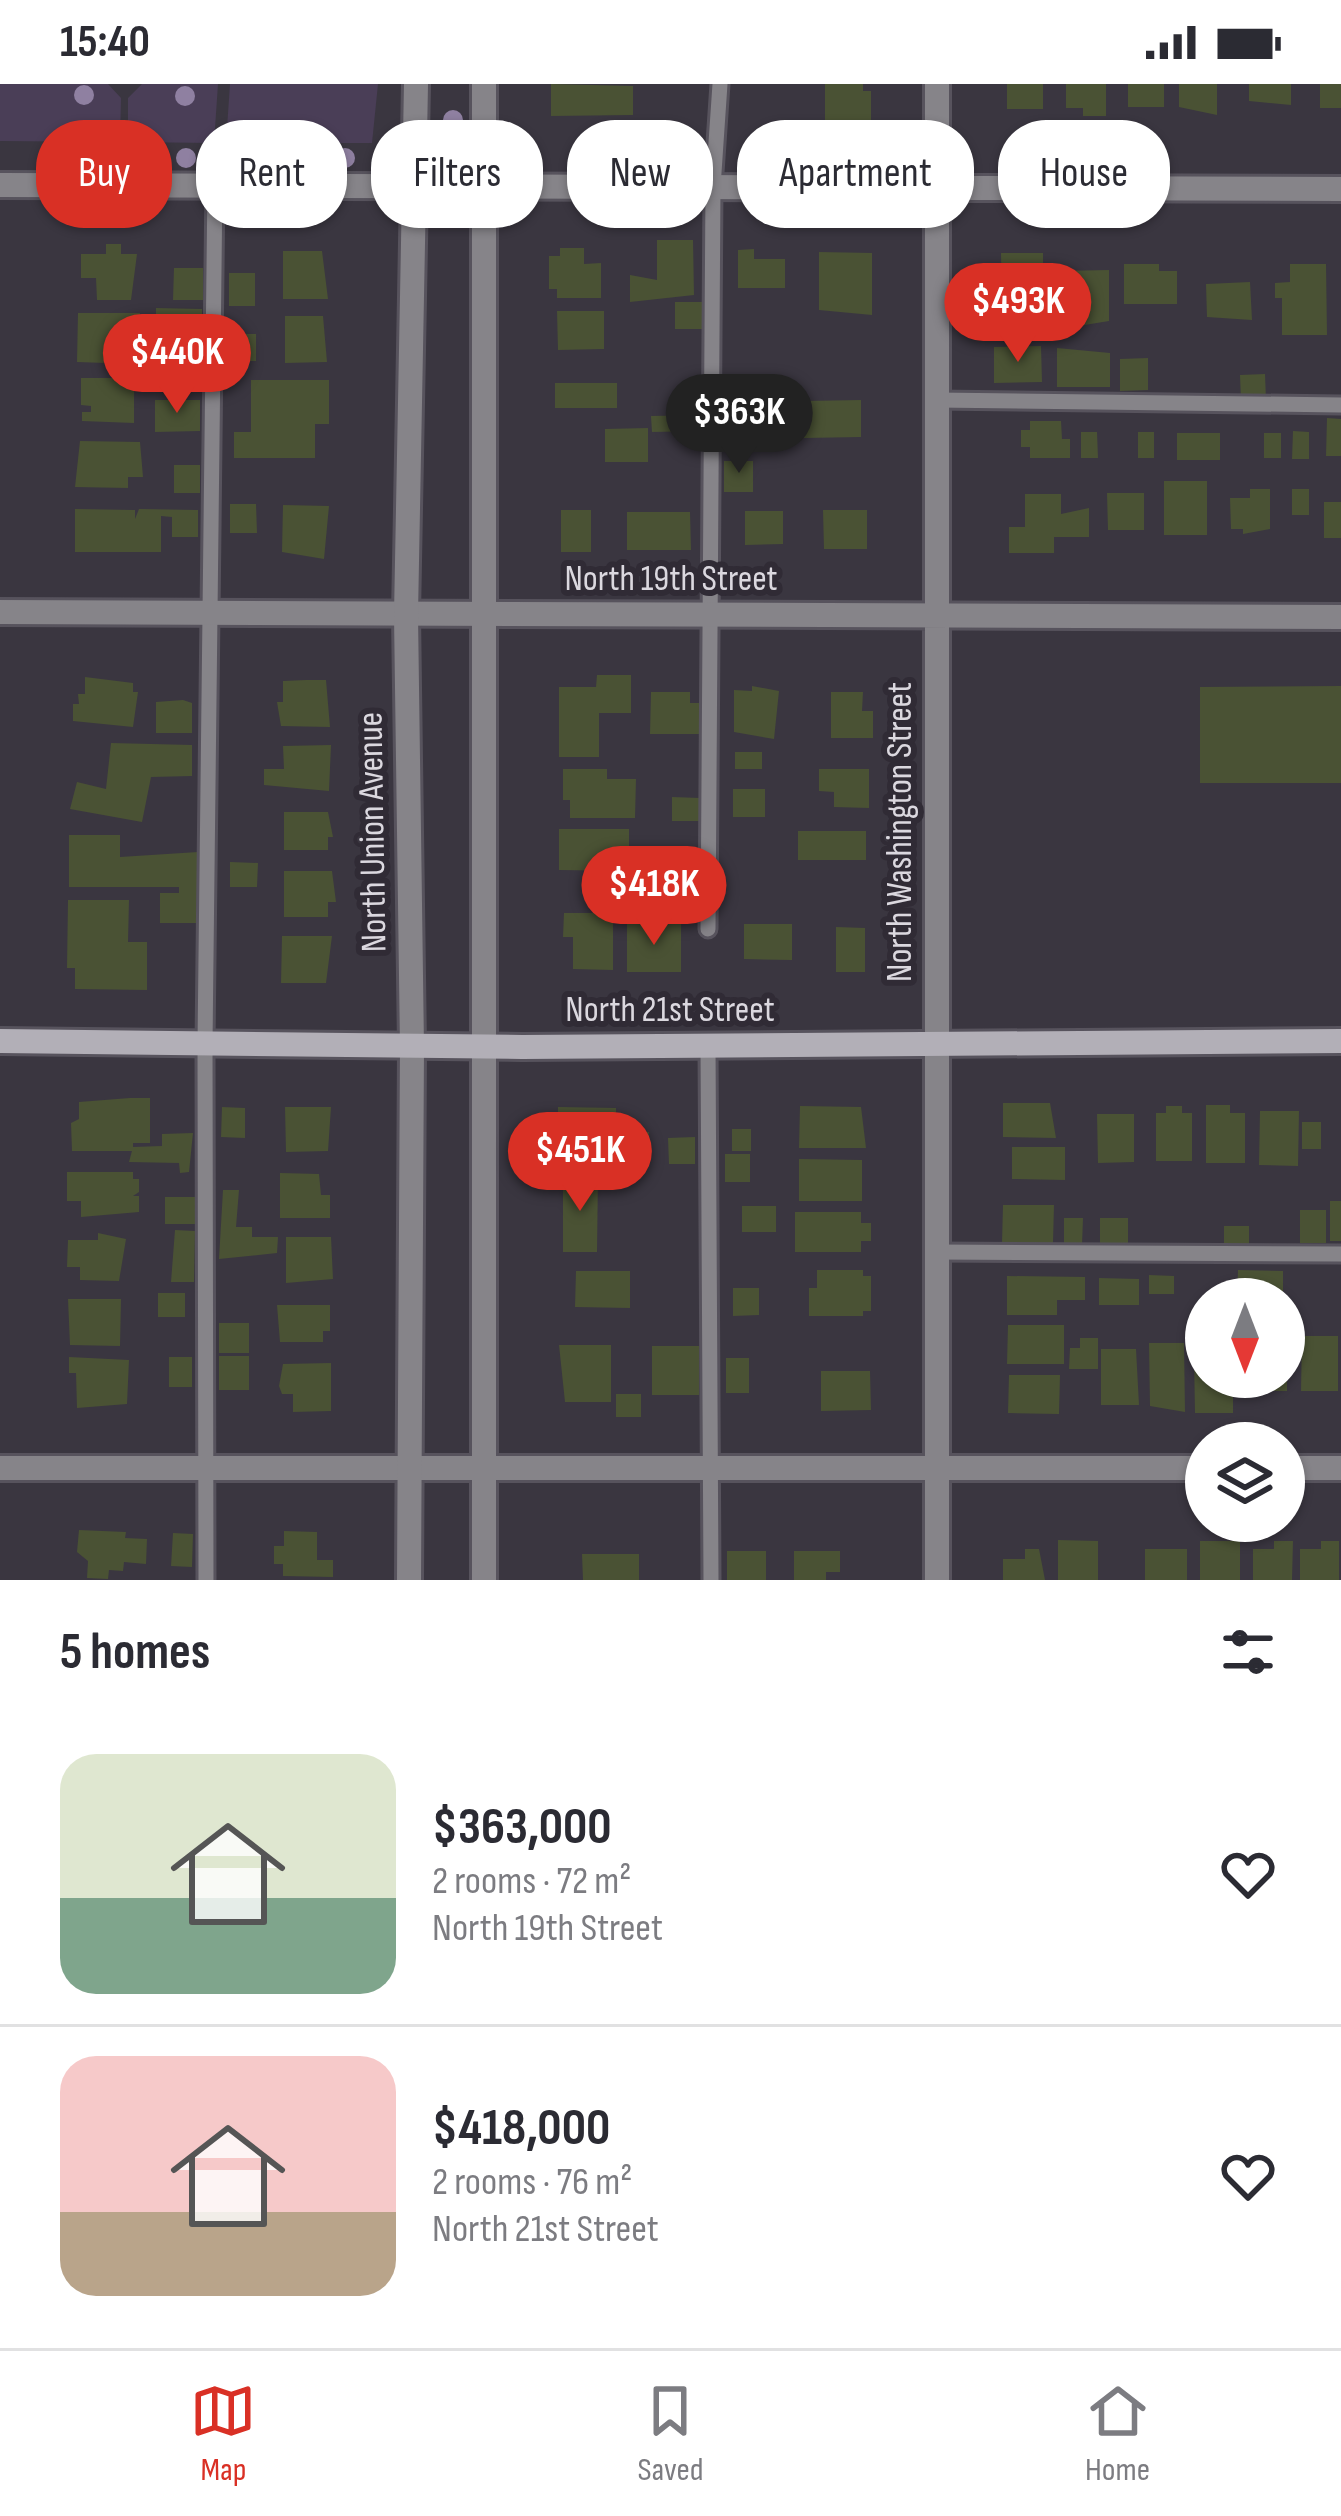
<!DOCTYPE html>
<html lang="en">
<head>
<meta charset="utf-8">
<style>
  body { margin:0; font-family:"Sofia Sans Condensed",sans-serif; background:#f7f7f7; color:#2b2b33; height:100vh; display:flex; flex-direction:column; font-size:45px; white-space:nowrap }
  * { box-sizing:border-box; margin:0 }
  p { font-size:39px; color:#7c7c81 }
  .icon { flex:none; width:66px; height:66px; fill:none; stroke:currentColor; stroke-width:2; stroke-linecap:round; stroke-linejoin:round }
  .map { position:relative; height:1496px; overflow:hidden }
  .drawer { display:flex; flex-direction:column; background:#fff; flex:1 }
  .drawer>* { flex:none }
  .top-card { position:absolute; left:36px; top:36px; width:1269px; height:108px; display:flex; gap:24px }
  .needle { width:78px; rotate:180deg }
  .controls { position:absolute; left:1185px; top:1194px; display:grid; gap:24px }
  .controls a { display:grid; place-items:center; width:120px; height:120px; border-radius:50%; background:#fff; box-shadow:0 3px 9px #0004; font-size:60px }
  .price { position:absolute; translate:-50% -102px; padding:0 27px; border-radius:42px; background:#d93025; color:#fff; font-size:39px; line-height:78px; filter:drop-shadow(0 3px 6px #0008) }
  .price::after { content:''; position:absolute; left:50%; top:72px; width:36px; height:27px; margin-left:-18px; background:inherit; clip-path:polygon(0 0,100% 0,50% 100%) }
  .price.current { background:#222; color:#fff }
  ul { padding:0; list-style:none }
  li { display:flex; align-items:center; gap:36px; height:300px; padding:0 60px }
  li+li { border-top:3px solid #e1e1e2 }
  li span { display:grid; place-items:center; flex:none; width:336px; height:240px; border-radius:36px; color:#555 }
  li>.icon { margin-inline-start:auto }
  span .icon { width:144px; height:144px; fill:#fffc; stroke-width:1 }
  li b { font-size:51px }
  h2 { display:flex; justify-content:space-between; align-items:center; height:144px; padding:0 60px; font-size:51px }
  .tag { padding:0 42px; border-radius:48px; background:#fff; box-shadow:0 3px 9px #0004; font-size:42px; line-height:108px }
  .tag.current { background:#d93025; color:#fff }
  .status { display:flex; justify-content:space-between; align-items:center; height:84px; padding:0 60px; background:#fff; direction:ltr }
  .status svg { height:33px; fill:currentColor }
  .dock { display:flex; justify-content:space-around; align-items:center; height:168px; border-top:3px solid #e1e1e2; background:#fff; font-size:33px; color:#7c7c81 }
  .dock a { display:grid; justify-items:center; gap:6px }
  .dock .current { color:#d93025 }
  .map>svg:first-child { display:block }
</style>
</head>
<body>
<div class="status"><b>15:40</b><svg viewBox="0 0 49 12"><path d="M0 12V9h3v3zM5 12V6h3v6zM10 12V3h3v9zM15 12V0h3v12zM26 1h20v11H26zM47 4h2v5h-2z"/></svg></div>
<div class="map">
<svg width="1341" height="1496" viewBox="0 0 1341 1496">
  <rect width="100%" height="100%" fill="#3a3640"/>
  <path fill="#4a3e57" d="M0,0H108L121,14L120,58L0,57Z
    M142,0H218L214,59L128,58V14Z
    M230,0H378L372,59H226Z"/>
  <path fill="#4a5234" d="M551,0L633,2V31L551,32Z
    M825,0H863V7H871V37H825Z
    M1007,0H1043V25H1007Z
    M1066,0H1106V32H1083V24H1066Z
    M1128,0H1164V23H1128Z
    M1179,0H1217V31L1179,23Z
    M1249,0H1291V21L1249,17Z
    M1320,0H1341V24H1320Z
    M657,156H693L694,211L630,218V191L657,196Z
    M106,160H121V170H137L131,216H97L96,194H81V170H106Z
    M560,164H584V180L601,179V214H557V205H549V172H560Z
    M754,165V175H785V204H738V166Z
    M283,167H322L328,215H283Z
    M819,168L872,169V231L819,226Z
    M1001,169H1043V226H1002Z
    M1124,180H1159V187H1177V220H1124Z
    M1290,180H1326L1327,251H1282V214H1275V199L1290,198Z
    M174,184H203V216H173Z
    M1109,186V237L1060,245L1059,187Z
    M229,189H255V222H229Z
    M1250,198L1252,236L1207,233L1206,200Z
    M675,218H702V245H675Z
    M156,224L202,225V256H156Z
    M557,227H604V265L558,266Z
    M78,229H140L135,280L77,278Z
    M285,232H323L327,278L285,279Z
    M229,250H256V277H244V286L234,287L230,278Z
    M1041,262L1042,298L994,299V263Z
    M1057,264L1110,269V303H1057Z
    M1148,274V306L1120,307V275Z
    M1265,290L1266,316L1241,317L1240,291Z
    M81,294H134V339L82,337V328H91V322L81,321Z
    M251,296H329V340H315V374H234V348H251Z
    M555,299H617V324H555Z
    M155,316H200V347L155,348Z
    M861,316V353L804,354V317Z
    M702,331V347L652,348L651,332Z
    M1327,334L1341,335V372H1326Z
    M1030,337H1061L1062,355H1070V374H1030V363H1021V346H1030Z
    M648,344V378H605V345Z
    M1293,347L1309,348V375H1292Z
    M1081,348H1097L1098,374H1081Z
    M1138,348H1154V374H1138Z
    M1177,349H1220V376H1177Z
    M1264,349H1281V374H1264Z
    M80,357L140,358L143,393H128V404L75,403Z
    M724,377H753V408H724Z
    M174,381H200V409H174Z
    M1164,397H1207V451H1164Z
    M1250,405H1270V445L1243,450V445H1231L1230,414H1250Z
    M1292,405H1309V431H1292Z
    M1107,409H1144V446H1108Z
    M1025,410H1061V430L1089,424V453H1054V469H1009V443H1025Z
    M1324,418H1341V454H1324Z
    M230,420H256L257,449H230Z
    M283,421L329,422L324,475L282,468Z
    M75,425L135,426V435L139,425L198,426V453H172V433L161,432V468H75Z
    M561,426H591V468H561Z
    M823,426H867V465H824Z
    M745,427H783V460L745,461Z
    M627,428H690L691,466H627Z
    M597,591H631V629H599V673H559V603H596Z
    M85,593L133,599V608H138L133,643L73,637V620H79L78,610H85Z
    M306,596H326L330,643L281,642L277,618H283V597Z
    M752,602L779,607L774,655L734,648V606L752,607Z
    M1341,602V699H1200V603Z
    M651,608H690V619H704V650H650Z
    M831,608H863L862,627H873V654H831Z
    M183,616L192,619V649H156V618Z
    M111,659L192,661V692L151,693L142,738L70,725L77,698L106,705Z
    M331,661L329,707L264,701V685H284L283,662Z
    M735,668H762V685H735Z
    M563,685H607V695H636L635,734H570V716H563Z
    M819,685H869V724L834,723V708L819,707Z
    M733,705H765V733H733Z
    M672,713L700,714V737H672Z
    M284,728H328L333,753H328V766H284Z
    M559,745H629V787L559,786Z
    M798,747H866V776H798Z
    M69,751H120V773L198,768L196,839H160V809H179V803H69Z
    M230,778L258,779L257,803H230Z
    M284,787H332L336,818H328V833H284Z
    M68,816H129L128,858H147V906L75,905V884H67Z
    M564,829H613V886L573,885V853H563Z
    M627,840H681V888H627Z
    M744,840H792V876L744,875Z
    M836,843L865,844V888H836Z
    M282,852H332L326,899H281Z
    M130,1014H150V1059H133V1067H72L71,1039L79,1035V1018Z
    M1003,1019H1050L1056,1054L1003,1053Z
    M1206,1021H1230V1029H1245V1079H1206Z
    M800,1022L861,1023L866,1064H799Z
    M1166,1022H1182V1029H1192V1077H1156V1029H1166Z
    M222,1023L245,1024V1054L221,1053Z
    M285,1023H331L328,1067L286,1068Z
    M558,1023L616,1024V1048H649L648,1076L558,1075V1063H548L549,1035H558Z
    M1260,1027H1299L1298,1082L1259,1081Z
    M1097,1030H1134V1078L1098,1079Z
    M1302,1038H1321V1065H1302Z
    M732,1045H751V1067H732Z
    M193,1049L189,1088L180,1089L179,1079L129,1078L133,1063L162,1062V1050Z
    M695,1053V1080H669L668,1054Z
    M1012,1063H1065V1096L1012,1095Z
    M725,1070H750V1098H725Z
    M799,1075L862,1076V1117H799Z
    M67,1088H133V1095H139V1108L133,1112H139V1128L81,1133V1117H67Z
    M280,1089L319,1090L321,1111H330V1134H280Z
    M563,1092H598L597,1168H563Z
    M223,1106H239L236,1143H252V1153H278L277,1169L219,1175Z
    M165,1113H195V1140H165Z
    M1330,1117H1341V1157H1330Z
    M1003,1121H1054L1053,1159H1002Z
    M742,1122H776V1148H742Z
    M1300,1126H1326V1159H1300Z
    M795,1128H861V1139H871V1157H861V1168H795Z
    M1064,1134H1083L1082,1161H1064Z
    M1100,1134H1128V1161H1100Z
    M1224,1142H1249V1162H1224Z
    M175,1146L195,1147L194,1198H171Z
    M98,1149L126,1155L119,1197L80,1196V1183H67L68,1156H98Z
    M286,1153H331L333,1195L286,1199Z
    M817,1186H863V1192H871V1227H863V1232H809V1204H817Z
    M1238,1186L1283,1187V1215L1237,1214Z
    M576,1187H630V1224L575,1223Z
    M1149,1191L1174,1192V1210H1149Z
    M1007,1192L1085,1193V1216H1057V1231H1007Z
    M1099,1194L1139,1195V1221H1099Z
    M733,1204H759V1231L733,1232Z
    M158,1209H185V1233H158Z
    M68,1215H121L120,1262L70,1261Z
    M277,1221H330V1247H323V1258H280Z
    M219,1239H249V1269H219Z
    M1008,1241H1064V1280H1007Z
    M1302,1252H1338V1307H1301Z
    M1080,1254H1098V1285H1069L1070,1264H1080Z
    M1149,1259H1184L1185,1328L1150,1322Z
    M559,1261H611V1318H565Z
    M652,1262H699V1311H652Z
    M1101,1265H1136L1139,1321H1101Z
    M219,1272H249V1306H219Z
    M69,1273L129,1276L127,1320L77,1324L76,1289H69Z
    M169,1273H192V1303H169Z
    M1194,1273H1206V1293H1233V1329H1195Z
    M726,1274H749V1309H726Z
    M331,1279V1327L293,1328V1310H282L279,1302L283,1280Z
    M821,1287H870L871,1326L821,1327Z
    M1009,1291H1060L1059,1330L1008,1329Z
    M1251,1293H1287V1307H1251Z
    M616,1310H641V1333H616Z
    M79,1446L126,1448L125,1454L147,1455L146,1480L124,1478L123,1487L109,1486L108,1495L87,1494L88,1477L77,1468Z
    M284,1447L317,1448V1476H333V1493L283,1492V1480H274V1462H284Z
    M173,1449L193,1450L192,1483L171,1482Z
    M1058,1456L1098,1457V1496H1058Z
    M1200,1457H1240V1496H1200Z
    M1274,1457H1293L1292,1496H1253V1465H1274Z
    M1321,1457H1339V1496H1300V1465H1321Z
    M1025,1465H1039L1045,1496H1003V1475H1025Z
    M1145,1465H1187V1496H1145Z
    M727,1467H766V1496H727Z
    M794,1467H840V1488H826V1496H794Z
    M582,1470H639V1496H583Z"/>
  <g fill="none" stroke-linecap="round" stroke-linejoin="round">
    <defs>
      <path id="service" d="M936,316L1341,321
        M708,845L713,103L720,0
        M708,961L711,1496
        M936,1168L1341,1170
        M206,1496L205,960L215,99"/>
      <path id="minor" d="M0,101L1341,105
        M0,528L1341,533
        M0,1384H1206
        M1284,1384H1341
        M937,1496V0"/>
      <path id="tertiary" d="M409,1496L412,963L406,531L416,0
        M484,1496V0"/>
      <path id="secondary" d="M0,957L522,963L1341,957"/>
    </defs>
    <use href="#service" stroke="#57535d" stroke-width="21"/>
    <use href="#minor" stroke="#57535d" stroke-width="30"/>
    <use href="#tertiary" stroke="#57535d" stroke-width="30"/>
    <use href="#secondary" stroke="#57535d" stroke-width="30"/>
    <use href="#service" stroke="#868489" stroke-width="15"/>
    <use href="#minor" stroke="#868489" stroke-width="24"/>
    <use href="#tertiary" stroke="#868489" stroke-width="24"/>
    <use href="#secondary" stroke="#b2afb7" stroke-width="24"/>
  </g>
  <g fill="#8f80a1">
    <circle cx="84" cy="11" r="10"/>
    <circle cx="185" cy="12" r="10"/>
    <circle cx="453" cy="36" r="10"/>
    <circle cx="82" cy="72" r="10"/>
    <circle cx="137" cy="73" r="10"/>
    <circle cx="186" cy="74" r="10"/>
    <circle cx="245" cy="74" r="10"/>
    <circle cx="299" cy="74" r="10"/>
    <circle cx="345" cy="74" r="10"/>
  </g>
  <g text-anchor="middle" dominant-baseline="central" stroke-width="12" stroke-linejoin="round" paint-order="stroke">
    <g font-size="36" fill="#dbd8df" stroke="#302b35">
      <text x="671" y="495">North 19th Street</text>
      <text transform="translate(373 748) rotate(-91)">North Union Avenue</text>
      <text transform="translate(900 748) rotate(-90)">North Washington Street</text>
      <text x="670" y="926">North 21st Street</text>
    </g>
  </g>
</svg>
<div class="controls">
<a><svg class="needle" viewBox="-14 -14 28 28"><path d="M0-13l5 13h-10z" fill="#e53935"/><path d="M0 13l5-13h-10z" fill="#7c7c81"/></svg></a>
<a><svg class="icon" aria-label="layers" viewBox="0 0 24 24"><path d="M12 4l9 5-9 5-9-5zM3 14l9 5 9-5"/></svg></a>
</div>
<b class="price" style="left:1018px;top:281px">$493K</b>
<b class="price" style="left:177px;top:332px">$440K</b>
<b class="price current" style="left:739px;top:392px">$363K</b>
<b class="price" style="left:654px;top:864px">$418K</b>
<b class="price" style="left:580px;top:1130px">$451K</b>
<div class="top-card">
<a class="tag current">Buy</a>
<a class="tag">Rent</a>
<a class="tag">Filters</a>
<a class="tag">New</a>
<a class="tag">Apartment</a>
<a class="tag">House</a>
</div>
</div>
<section class="drawer">
<h2>5 homes<svg class="icon" aria-label="filters" viewBox="0 0 24 24"><path d="M4 7h16M4 17h16"/><circle cx="9" cy="7" r="2"/><circle cx="15" cy="17" r="2"/></svg></h2>
<ul>
<li><span style="background:linear-gradient(#dfe7d0 60%,#7fa58c 0)"><svg class="icon" aria-label="home" viewBox="0 0 24 24"><path d="M3 11l9-7 9 7M6 9v11h12V9"/></svg></span><div><b>$363,000</b><p>2 rooms · 72 m²</p><p>North 19th Street</p></div><svg class="icon" aria-label="heart" viewBox="0 0 24 24"><path d="M12 20l-8-8c-3-5 5-10 8-4 3-6 11-1 8 4z"/></svg></li>
<li><span style="background:linear-gradient(#f6c9c9 65%,#b9a48a 0)"><svg class="icon" aria-label="home" viewBox="0 0 24 24"><path d="M3 11l9-7 9 7M6 9v11h12V9"/></svg></span><div><b>$418,000</b><p>2 rooms · 76 m²</p><p>North 21st Street</p></div><svg class="icon" aria-label="heart" viewBox="0 0 24 24"><path d="M12 20l-8-8c-3-5 5-10 8-4 3-6 11-1 8 4z"/></svg></li>
</ul>
</section>
<nav class="dock">
<a class="current"><svg class="icon" aria-label="map" viewBox="0 0 24 24"><path d="M3 6l6-2 6 2 6-2v14l-6 2-6-2-6 2zM9 4v14M15 6v14"/></svg>Map</a>
<a><svg class="icon" aria-label="saved" viewBox="0 0 24 24"><path d="M7 4h10v16l-5-4-5 4z"/></svg>Saved</a>
<a><svg class="icon" aria-label="home" viewBox="0 0 24 24"><path d="M3 11l9-7 9 7M6 9v11h12V9"/></svg>Home</a>
</nav>
</body>
</html>
